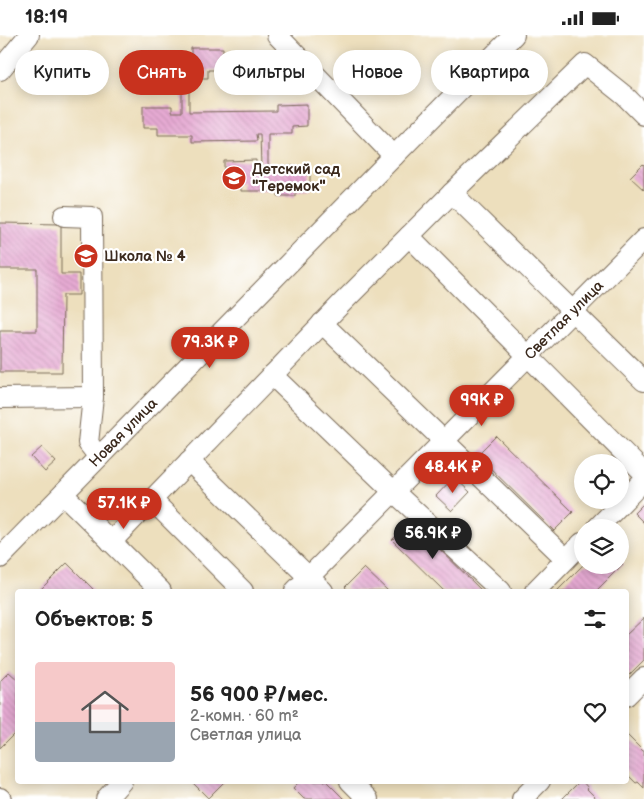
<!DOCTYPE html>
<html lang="ru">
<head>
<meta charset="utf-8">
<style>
  body { margin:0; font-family:"Balsamiq Sans",sans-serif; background:#f6f6f6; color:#222; height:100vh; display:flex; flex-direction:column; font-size:19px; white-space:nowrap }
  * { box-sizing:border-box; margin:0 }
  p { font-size:16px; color:#767676 }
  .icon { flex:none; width:28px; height:28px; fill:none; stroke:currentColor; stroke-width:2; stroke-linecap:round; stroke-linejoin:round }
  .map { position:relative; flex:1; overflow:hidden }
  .panel { position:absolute; left:15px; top:554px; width:614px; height:195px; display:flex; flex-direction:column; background:#fff; border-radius:5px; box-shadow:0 2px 12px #0003 }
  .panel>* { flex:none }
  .guide { position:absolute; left:15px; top:15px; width:615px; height:45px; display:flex; gap:10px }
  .tools { position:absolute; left:574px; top:419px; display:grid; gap:10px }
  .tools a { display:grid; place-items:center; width:55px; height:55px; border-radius:50%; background:#fff; box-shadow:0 2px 12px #0003; font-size:25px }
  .price { position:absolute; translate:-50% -42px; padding:0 11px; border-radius:18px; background:#c8321e; color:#fff; font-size:16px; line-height:32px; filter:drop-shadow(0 1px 2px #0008) }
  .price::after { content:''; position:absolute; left:50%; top:30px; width:15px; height:11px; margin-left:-8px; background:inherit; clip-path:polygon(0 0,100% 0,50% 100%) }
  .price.current { background:#222; color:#fff }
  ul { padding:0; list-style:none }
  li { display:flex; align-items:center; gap:15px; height:125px; padding:0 20px }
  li+li { border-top:1px solid #e0e0e0 }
  li span { display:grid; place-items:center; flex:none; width:140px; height:100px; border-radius:5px; color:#555 }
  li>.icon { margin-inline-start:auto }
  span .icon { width:60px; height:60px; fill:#fffc; stroke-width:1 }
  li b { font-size:21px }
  h2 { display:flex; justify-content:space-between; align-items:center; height:60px; padding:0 20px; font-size:21px }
  .tag { padding:0 18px; border-radius:22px; background:#fff; box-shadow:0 2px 12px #0003; font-size:18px; line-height:45px }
  .tag.current { background:#c8321e; color:#fff }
  .status { display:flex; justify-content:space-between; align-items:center; height:35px; padding:0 25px; background:#fff; direction:ltr }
  .status svg { height:14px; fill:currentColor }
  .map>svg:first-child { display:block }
</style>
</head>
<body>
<div class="status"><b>18:19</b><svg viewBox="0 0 49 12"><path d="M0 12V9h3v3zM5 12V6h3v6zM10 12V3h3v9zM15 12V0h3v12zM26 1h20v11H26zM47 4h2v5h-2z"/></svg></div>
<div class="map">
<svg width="644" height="764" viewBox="0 0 644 764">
  <defs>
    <pattern id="building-back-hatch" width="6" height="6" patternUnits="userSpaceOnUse" patternTransform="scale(1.25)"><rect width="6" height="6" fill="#e6aad3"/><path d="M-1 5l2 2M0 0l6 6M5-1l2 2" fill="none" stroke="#c692b5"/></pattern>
  </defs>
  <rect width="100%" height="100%" fill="#fff"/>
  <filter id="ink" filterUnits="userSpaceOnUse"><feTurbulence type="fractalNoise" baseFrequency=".02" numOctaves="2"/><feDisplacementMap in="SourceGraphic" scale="10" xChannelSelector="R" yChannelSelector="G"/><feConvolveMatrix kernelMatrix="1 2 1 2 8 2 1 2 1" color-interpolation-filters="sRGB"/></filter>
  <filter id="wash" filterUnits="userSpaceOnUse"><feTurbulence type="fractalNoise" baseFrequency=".0096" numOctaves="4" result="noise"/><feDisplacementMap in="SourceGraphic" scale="20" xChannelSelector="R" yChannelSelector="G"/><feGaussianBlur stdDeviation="1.12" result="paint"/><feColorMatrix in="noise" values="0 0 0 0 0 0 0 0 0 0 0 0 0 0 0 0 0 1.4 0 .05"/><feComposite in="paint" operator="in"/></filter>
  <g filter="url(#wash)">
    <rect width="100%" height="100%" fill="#eddfbd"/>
    <g id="blocks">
      <path fill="url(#building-back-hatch)" d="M191,13H223V35H208V43H189V77L276,76V70L307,69V91L292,92V99H268V131H310V155L295,156V161H278V156H241V148H224V126L256,125V132H261L260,99H256L257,106L192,107V100H158V93H143V71H172V77H182V43H173V50H157V44H142V20H191Z
        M643,129L644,130V155L630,142Z
        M0,188L61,189V239H79V260H63L62,337H0V296H37V234H0Z
        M496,401L573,477L554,496L477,420Z
        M42,412L56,427L45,437L31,422Z
        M454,442L470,457L452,476L436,461Z
        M644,468V488L634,478Z
        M411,486L482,556H444L392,505Z
        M620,526L623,529L596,556H557L583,530H620Z
        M67,528L93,554L91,556H39Z
        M364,533L388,556H349L345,552Z
        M644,583V625L626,643V600Z
        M9,637L18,645V695L0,713V646Z
        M626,699L643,716H644V753L638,747L636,748L628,740L629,739L626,736Z
        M191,746H225L208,763Z
        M300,746H326L344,764H304L293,753Z
        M580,746H582L588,753L587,754L597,764H562Z"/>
    </g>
  </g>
  <g filter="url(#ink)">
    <use href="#blocks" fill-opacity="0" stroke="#796956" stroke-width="1"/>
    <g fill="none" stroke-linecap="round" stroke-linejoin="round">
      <defs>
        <g id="minor">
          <path d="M277,0L394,121"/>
          <path d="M0,35L29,0"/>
          <path d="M452,158L644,346"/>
          <path d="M64,181L92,182L93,362L88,408L99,422"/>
          <path d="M409,201L644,438"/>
          <path d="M322,288L566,524"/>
          <path d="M272,340L394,457L501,556"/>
          <path d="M0,363L93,362"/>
          <path d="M189,426L323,556"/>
          <path d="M63,459L161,556"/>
          <path d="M152,465L243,556"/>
          <path d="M598,492L644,445"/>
          <path d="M111,507L343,267L452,158L585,29L625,61L644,80"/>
          <path id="s1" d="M0,523L394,121L514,0"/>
          <path id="s2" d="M295,556L644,204"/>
          <path d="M535,556L582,508"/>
          <path d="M626,661L644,643"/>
          <path d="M350,746L368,764"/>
          <path d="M0,763L1,764"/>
          <path d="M106,764L122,746"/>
          <path d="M522,764L540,746"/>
        </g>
      </defs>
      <use href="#minor" stroke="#796956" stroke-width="22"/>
      <use href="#minor" stroke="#fff" stroke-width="20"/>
    </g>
  </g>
  <defs>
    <symbol id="school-disc" viewBox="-11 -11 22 22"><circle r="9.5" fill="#c8321e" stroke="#fff"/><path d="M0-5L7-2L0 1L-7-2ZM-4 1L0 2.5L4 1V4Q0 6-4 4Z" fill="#fff"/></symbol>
  </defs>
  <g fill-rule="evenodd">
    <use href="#school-disc" x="220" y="129" width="28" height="28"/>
    <use href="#school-disc" x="72" y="207" width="28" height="28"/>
  </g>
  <g text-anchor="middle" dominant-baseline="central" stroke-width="4.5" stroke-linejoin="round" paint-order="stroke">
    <g font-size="15" font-weight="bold" fill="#3b2a1e" stroke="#fff" text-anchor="start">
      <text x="252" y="134">Детский сад<tspan x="252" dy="17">"Теремок"</tspan></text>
      <text x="104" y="221">Школа № 4</text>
    </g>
    <g font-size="15" fill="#3b2a1e" stroke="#fff">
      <text stroke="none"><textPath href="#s2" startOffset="382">Светлая улица</textPath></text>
      <text stroke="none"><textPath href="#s1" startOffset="176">Новая улица</textPath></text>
    </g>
  </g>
</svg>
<div class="tools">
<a><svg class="icon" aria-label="locate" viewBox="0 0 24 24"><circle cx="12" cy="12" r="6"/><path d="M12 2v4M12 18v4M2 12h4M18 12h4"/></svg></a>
<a><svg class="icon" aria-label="layers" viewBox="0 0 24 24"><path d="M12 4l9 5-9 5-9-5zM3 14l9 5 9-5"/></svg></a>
</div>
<b class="price" style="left:210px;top:334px">79.3K ₽</b>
<b class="price" style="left:482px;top:392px">99K ₽</b>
<b class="price" style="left:453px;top:459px">48.4K ₽</b>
<b class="price" style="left:124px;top:495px">57.1K ₽</b>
<b class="price current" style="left:433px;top:525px">56.9K ₽</b>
<div class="guide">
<a class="tag">Купить</a>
<a class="tag current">Снять</a>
<a class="tag">Фильтры</a>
<a class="tag">Новое</a>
<a class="tag">Квартира</a>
</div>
<section class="panel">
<h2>Объектов: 5<svg class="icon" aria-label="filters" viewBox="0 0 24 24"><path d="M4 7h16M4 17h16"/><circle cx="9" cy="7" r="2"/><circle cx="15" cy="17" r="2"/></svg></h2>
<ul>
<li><span style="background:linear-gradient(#f6c9c9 60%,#9aa5b1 0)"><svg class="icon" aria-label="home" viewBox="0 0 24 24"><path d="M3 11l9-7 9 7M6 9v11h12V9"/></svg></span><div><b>56 900 ₽/мес.</b><p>2-комн. · 60 m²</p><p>Светлая улица</p></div><svg class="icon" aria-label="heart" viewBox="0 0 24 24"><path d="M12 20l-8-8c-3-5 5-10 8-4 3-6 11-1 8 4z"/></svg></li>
</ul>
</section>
</div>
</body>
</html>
